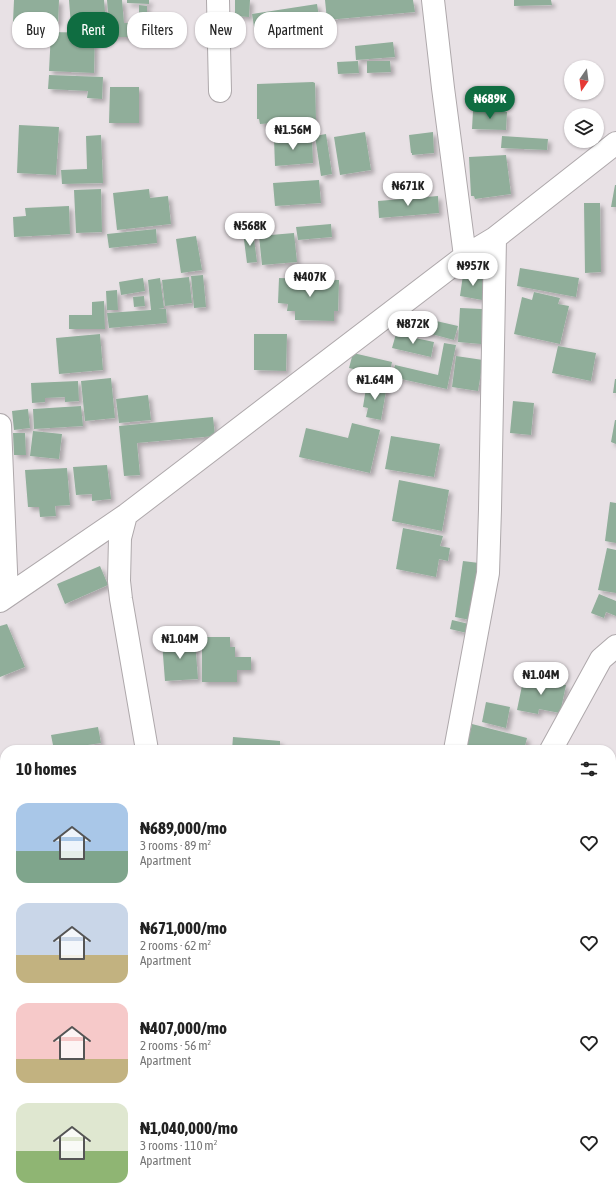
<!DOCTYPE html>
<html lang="en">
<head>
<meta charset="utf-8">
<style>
  body { margin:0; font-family:"Asap Condensed",sans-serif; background:#f2f2f2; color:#222; height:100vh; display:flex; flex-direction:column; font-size:15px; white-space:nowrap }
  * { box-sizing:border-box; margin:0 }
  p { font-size:13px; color:#767676 }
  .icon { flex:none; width:22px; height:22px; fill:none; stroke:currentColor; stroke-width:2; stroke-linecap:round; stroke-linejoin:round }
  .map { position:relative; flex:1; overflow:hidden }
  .details { position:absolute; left:0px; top:745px; width:616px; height:456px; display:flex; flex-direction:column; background:#fff; border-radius:16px 16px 0 0; box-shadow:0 1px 3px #0004 }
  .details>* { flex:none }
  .banner { position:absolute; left:12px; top:12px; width:400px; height:36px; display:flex; gap:8px }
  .needle { width:26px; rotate:194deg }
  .tools { position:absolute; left:564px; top:60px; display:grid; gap:8px }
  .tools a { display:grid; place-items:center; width:40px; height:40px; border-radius:50%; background:#fff; box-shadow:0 1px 3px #0004; font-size:20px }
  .price { position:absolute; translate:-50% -34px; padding:0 9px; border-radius:14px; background:#fff; color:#222; font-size:13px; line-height:26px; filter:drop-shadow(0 1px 2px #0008) }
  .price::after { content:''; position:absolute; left:50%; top:24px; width:12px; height:9px; margin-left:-6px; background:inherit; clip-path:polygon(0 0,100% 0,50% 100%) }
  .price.active { background:#0f6d41; color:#fff }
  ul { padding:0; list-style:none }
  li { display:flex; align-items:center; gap:12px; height:100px; padding:0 16px }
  li span { display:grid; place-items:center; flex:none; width:112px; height:80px; border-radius:12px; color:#555 }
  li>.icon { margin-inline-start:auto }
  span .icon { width:48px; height:48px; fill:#fffc; stroke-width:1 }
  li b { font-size:17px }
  h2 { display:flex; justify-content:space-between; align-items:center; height:48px; padding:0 16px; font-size:17px }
  .chip { padding:0 14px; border-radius:16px; background:#fff; box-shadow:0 1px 3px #0004; font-size:14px; line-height:36px }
  .chip.active { background:#0f6d41; color:#fff }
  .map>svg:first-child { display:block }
</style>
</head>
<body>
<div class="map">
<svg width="616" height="1201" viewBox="0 0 616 1201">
  <defs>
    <filter id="shadow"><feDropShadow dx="3.5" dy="3.5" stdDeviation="2" flood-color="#0004"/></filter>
  </defs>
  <rect width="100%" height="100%" fill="#e8e1e5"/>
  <path fill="#90ae9a" filter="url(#shadow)" d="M14,0H59L58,23L13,22Z
    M69,0H104L106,23L71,26Z
    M107,0H122L124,23H134L136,37H110Z
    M127,0H149V4L127,3Z
    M235,0H250L249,17L235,16Z
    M325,0H413L415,12L327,20Z
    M514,0H551L552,5L514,6Z
    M317,4L320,23L255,33L252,14Z
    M139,5L147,6V17L139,16Z
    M51,32L95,33L94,73L49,71Z
    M393,42L395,57L356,60L355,46Z
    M358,61L359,73L338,74L337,62Z
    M367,61H390L391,72L367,73Z
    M49,75L103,77L102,99L87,98L88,91L48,89Z
    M313,82L315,83L316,120L260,124L259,119H257V84Z
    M110,87H139V123H109Z
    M473,111L507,112L506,130L472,129Z
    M19,125L59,127L56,175L17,173Z
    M365,132L371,170L340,175L334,137Z
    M433,132L434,153L412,155V153H411L409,135Z
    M326,134L332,174L321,176L315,136Z
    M101,135L103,183L62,184L61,170L87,169L86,136Z
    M502,136L548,139L547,150L501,148Z
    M312,137L313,163L275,166L274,139Z
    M506,155L511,194L475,199L474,196H471L469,157Z
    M319,180L321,203L275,206L273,183Z
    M615,185H616V207H611Z
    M101,189L102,232L76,233L74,190Z
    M149,189L150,198L168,196L171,224L117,230L113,193Z
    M438,196L439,213L379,218L378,201Z
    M584,203H600L601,272L585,273Z
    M69,206L70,234L14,237L13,217L26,216L25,208Z
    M331,224L332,237L298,240L296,227Z
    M156,229L157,243L109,248L107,234Z
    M253,231L257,262L247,263L243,232Z
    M294,233L297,262L262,265L259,236Z
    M196,236L202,270L181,273L176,239Z
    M520,268L579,278L576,297L517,286Z
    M203,275L206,307L194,308L191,276Z
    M463,275L486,279L482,300L460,296Z
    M189,277L192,303L165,306L162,280Z
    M143,278L145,291L121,295L119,282Z
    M160,278L164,308L158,309H166L167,323L109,328L107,313L151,310L148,280Z
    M279,278L339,280L338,311H334V321L295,320V311H287L288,304L278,303Z
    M117,290L118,310H107L106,291Z
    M534,292L560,298L558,304L569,306L560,344L514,334L522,297L532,300Z
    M144,296L145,306L134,307L133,297Z
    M104,301L105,329H69V315H92V302Z
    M460,308L482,309L481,344L458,342Z
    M423,318L458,326L454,340L420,331Z
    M100,334L103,370L59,374L56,338Z
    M254,334H287L286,371L254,370Z
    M396,334L434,342L431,357L392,348Z
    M444,343L456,345L447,389L392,377L395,365L438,375Z
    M558,346L596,353L591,381L552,373Z
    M353,353L392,362L389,377L349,368Z
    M456,356L483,360L478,391L452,387Z
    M111,378L115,418L85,421L81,381Z
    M615,379H616V393H613Z
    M78,381L79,401L65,402V397L45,398V402L32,403L31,383Z
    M372,383L387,385L381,420L366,417L368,408L363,407L366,388L371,389Z
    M148,395L151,420L119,423L116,399Z
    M513,401L534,403L531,435L510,433Z
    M81,406L83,426L34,429L33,409Z
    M28,409L30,428L14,430L12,411Z
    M213,417L215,436L137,443L140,475L124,476L119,426Z
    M615,420H616V444L611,442Z
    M352,423L380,430L370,473L299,457L306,428L348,438Z
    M33,431L62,434L59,459L30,456Z
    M13,433H25L26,455H14Z
    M391,436L440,444L434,477L385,469Z
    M107,465L111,499L92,501V494L76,495L73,467Z
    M67,468L70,505L55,506L56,516L40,517L39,507H28L25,470Z
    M399,480L449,490L442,531L392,521Z
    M610,502L616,503V543L605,541Z
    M403,528L443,536L440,546L450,548L448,561L439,559L436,577L396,569Z
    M607,548L616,550V593L598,590Z
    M463,561L479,563L470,620L455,617Z
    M100,566L108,585L65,604L57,584Z
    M599,594L616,601V616L606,612L604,618L591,613Z
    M452,620L469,624L467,633L450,629Z
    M7,624L25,667L0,677V626Z
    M202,637H230V647H235V657H251V670H237V682H202Z
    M195,640L198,679L165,681L162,642Z
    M524,676L566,685L560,713L539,709L538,714L517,710Z
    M486,702L510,707L506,728L482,722Z
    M472,724L527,738L524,750H466Z
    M98,727L101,743L54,750L51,735Z
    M233,737L280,741V750H232Z
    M616,777V826L611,821V782Z
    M0,805H5V841H0Z
    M0,846H5V859L0,860Z
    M0,1144H5V1170H0Z
    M0,1186H5V1196H28V1201H0Z
    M167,1196H199L198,1201H166Z
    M279,1196H294L304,1201H277Z
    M432,1196H434L445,1201H430Z
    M503,1196H505L519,1201H501Z"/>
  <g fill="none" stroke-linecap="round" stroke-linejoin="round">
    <defs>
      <path id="minor" d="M218,0L220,91
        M433,0L443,88L465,256
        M0,425L7,595
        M126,515L120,538L119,581L121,599L147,750
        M0,601L126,515L465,256L495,238L616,143
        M455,750L488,573L490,509L495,238
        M551,750L601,659L616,646
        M611,849L616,848
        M87,1201L90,1196
        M327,1201L329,1196"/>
    </defs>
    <use href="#minor" stroke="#aea8ab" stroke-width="24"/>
    <use href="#minor" stroke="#fff" stroke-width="22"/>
  </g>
</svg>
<div class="tools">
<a><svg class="needle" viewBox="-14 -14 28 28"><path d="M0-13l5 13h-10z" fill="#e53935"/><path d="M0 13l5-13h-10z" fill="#767676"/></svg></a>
<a><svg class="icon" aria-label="layers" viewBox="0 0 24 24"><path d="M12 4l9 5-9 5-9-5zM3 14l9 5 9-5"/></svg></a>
</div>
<b class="price active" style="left:490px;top:120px">₦689K</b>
<b class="price" style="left:293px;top:151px">₦1.56M</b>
<b class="price" style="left:408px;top:207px">₦671K</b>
<b class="price" style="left:250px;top:247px">₦568K</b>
<b class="price" style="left:473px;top:287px">₦957K</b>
<b class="price" style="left:310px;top:298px">₦407K</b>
<b class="price" style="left:413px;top:345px">₦872K</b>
<b class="price" style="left:375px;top:401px">₦1.64M</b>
<b class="price" style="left:180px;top:660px">₦1.04M</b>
<b class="price" style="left:541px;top:696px">₦1.04M</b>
<div class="banner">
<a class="chip">Buy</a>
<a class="chip active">Rent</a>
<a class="chip">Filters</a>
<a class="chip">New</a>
<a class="chip">Apartment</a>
</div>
<section class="details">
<h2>10 homes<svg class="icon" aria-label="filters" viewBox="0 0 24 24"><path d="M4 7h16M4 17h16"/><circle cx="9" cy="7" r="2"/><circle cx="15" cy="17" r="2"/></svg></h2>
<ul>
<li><span style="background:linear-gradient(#a9c7e8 60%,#7fa58c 0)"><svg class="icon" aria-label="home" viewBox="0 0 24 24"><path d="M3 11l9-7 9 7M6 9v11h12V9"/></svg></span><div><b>₦689,000/mo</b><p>3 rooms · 89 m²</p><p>Apartment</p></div><svg class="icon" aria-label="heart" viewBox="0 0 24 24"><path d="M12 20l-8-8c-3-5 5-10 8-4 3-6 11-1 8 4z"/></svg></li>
<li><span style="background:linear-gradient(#c9d6e8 65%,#c2b280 0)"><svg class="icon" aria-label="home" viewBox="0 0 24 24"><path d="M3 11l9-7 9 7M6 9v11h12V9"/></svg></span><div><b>₦671,000/mo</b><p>2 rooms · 62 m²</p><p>Apartment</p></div><svg class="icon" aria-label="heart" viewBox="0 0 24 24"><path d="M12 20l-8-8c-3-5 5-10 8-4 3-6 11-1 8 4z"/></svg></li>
<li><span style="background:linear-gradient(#f6c9c9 70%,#c2b280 0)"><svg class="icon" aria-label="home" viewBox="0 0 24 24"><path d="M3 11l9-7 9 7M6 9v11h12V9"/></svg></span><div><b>₦407,000/mo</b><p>2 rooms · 56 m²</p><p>Apartment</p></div><svg class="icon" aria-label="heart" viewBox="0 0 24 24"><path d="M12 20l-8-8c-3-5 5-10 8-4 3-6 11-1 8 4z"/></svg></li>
<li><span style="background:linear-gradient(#dfe7d0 60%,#8fb573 0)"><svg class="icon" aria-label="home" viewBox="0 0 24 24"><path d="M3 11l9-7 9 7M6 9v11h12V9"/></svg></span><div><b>₦1,040,000/mo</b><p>3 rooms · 110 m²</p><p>Apartment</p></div><svg class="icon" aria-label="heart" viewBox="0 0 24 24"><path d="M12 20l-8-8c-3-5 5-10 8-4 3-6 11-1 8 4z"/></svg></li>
</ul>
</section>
</div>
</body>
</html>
